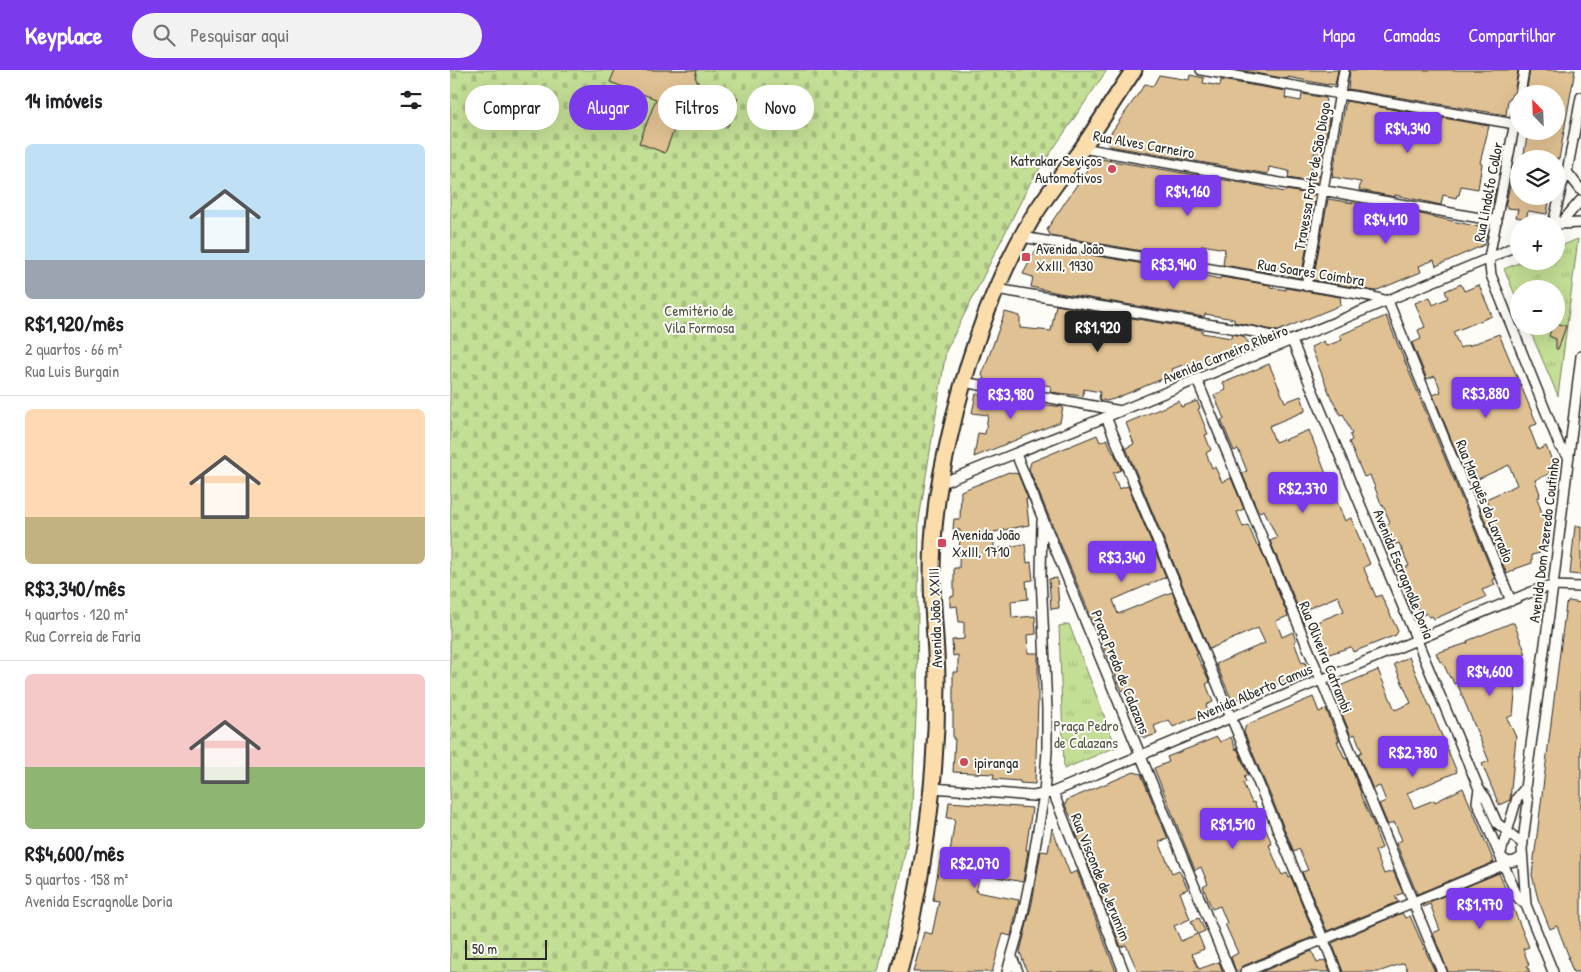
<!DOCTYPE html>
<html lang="pt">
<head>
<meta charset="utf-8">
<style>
  body { margin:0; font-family:"Patrick Hand",sans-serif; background:#f2f2f2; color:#202124; height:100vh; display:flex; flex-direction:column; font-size:19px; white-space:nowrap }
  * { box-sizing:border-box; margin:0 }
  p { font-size:16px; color:#757577 }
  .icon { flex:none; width:28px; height:28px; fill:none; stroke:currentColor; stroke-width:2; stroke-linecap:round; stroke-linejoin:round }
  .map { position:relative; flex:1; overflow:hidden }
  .side { display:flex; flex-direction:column; background:#fff; width:450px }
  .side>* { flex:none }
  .top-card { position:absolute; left:15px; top:15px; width:475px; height:45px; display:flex; gap:10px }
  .needle { width:32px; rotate:337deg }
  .buttons { position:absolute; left:1060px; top:15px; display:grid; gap:10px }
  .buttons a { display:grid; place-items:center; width:55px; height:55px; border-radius:50%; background:#fff; box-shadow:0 5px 20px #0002; font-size:25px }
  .scale { position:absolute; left:15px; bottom:12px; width:82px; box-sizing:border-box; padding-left:5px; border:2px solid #2b2b2b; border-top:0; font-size:14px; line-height:18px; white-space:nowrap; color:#2b2b2b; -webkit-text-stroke:4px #fdfcf7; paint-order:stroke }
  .price { position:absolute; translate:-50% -42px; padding:0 11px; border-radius:5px; background:#7c3aed; color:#fff; font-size:16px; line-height:32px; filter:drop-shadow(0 1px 2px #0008) }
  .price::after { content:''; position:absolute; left:50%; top:30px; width:15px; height:11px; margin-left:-8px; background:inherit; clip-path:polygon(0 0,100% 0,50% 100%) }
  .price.selected { background:#222; color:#fff }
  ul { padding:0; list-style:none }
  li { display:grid; align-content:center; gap:10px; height:265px; padding:0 25px }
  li+li { border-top:1px solid #e0e0e0 }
  li span { display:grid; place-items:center; height:155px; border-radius:8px; color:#555 }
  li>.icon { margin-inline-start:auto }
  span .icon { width:90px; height:90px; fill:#fffc; stroke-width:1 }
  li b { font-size:21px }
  h2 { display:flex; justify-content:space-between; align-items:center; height:60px; padding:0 25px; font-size:21px }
  .tag { padding:0 18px; border-radius:22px; background:#fff; box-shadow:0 5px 20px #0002; font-size:18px; line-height:45px }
  .tag.selected { background:#7c3aed; color:#fff }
  header { display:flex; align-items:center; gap:30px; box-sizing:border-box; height:70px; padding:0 25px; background:#7c3aed; color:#fff }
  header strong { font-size:24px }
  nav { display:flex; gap:28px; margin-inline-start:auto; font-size:18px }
  .search { width:350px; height:45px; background:#f2f2f2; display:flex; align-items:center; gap:12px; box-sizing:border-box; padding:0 18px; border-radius:28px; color:#757577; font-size:19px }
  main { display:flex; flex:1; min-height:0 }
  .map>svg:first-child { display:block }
</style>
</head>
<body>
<header>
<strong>Keyplace</strong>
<div class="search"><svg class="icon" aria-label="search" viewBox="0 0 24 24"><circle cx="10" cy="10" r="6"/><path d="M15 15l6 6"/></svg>Pesquisar aqui</div>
<nav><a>Mapa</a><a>Camadas</a><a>Compartilhar</a></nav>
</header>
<main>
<section class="side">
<h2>14 imóveis<svg class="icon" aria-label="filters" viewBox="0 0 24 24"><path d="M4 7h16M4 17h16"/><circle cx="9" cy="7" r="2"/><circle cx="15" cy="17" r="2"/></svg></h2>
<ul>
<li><span style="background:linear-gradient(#bfe0f5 75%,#9aa5b1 0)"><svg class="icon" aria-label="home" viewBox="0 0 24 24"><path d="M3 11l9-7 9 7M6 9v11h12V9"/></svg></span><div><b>R$1,920/mês</b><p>2 quartos · 66 m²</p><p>Rua Luis Burgain</p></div></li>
<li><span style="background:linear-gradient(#ffd9b3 70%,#c2b280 0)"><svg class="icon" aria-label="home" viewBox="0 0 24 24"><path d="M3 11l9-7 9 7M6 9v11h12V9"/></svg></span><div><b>R$3,340/mês</b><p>4 quartos · 120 m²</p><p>Rua Correia de Faria</p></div></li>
<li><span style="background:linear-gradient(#f6c9c9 60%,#8fb573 0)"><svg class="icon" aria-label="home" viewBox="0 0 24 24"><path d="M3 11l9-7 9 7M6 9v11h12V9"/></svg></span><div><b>R$4,600/mês</b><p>5 quartos · 158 m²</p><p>Avenida Escragnolle Doria</p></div></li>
</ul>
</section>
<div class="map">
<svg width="1131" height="902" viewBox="0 0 1131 902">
  <defs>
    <pattern id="cemetery-stones" width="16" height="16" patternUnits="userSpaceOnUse" patternTransform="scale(1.25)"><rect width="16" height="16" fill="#c3de95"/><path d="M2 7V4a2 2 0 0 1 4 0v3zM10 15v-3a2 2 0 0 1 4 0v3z" fill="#a8bf81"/></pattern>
    <pattern id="park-tufts" width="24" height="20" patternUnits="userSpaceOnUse" patternTransform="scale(1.25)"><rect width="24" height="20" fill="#c3de95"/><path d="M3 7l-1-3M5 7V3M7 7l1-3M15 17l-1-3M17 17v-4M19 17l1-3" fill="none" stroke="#a8bf81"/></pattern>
  </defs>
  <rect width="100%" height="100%" fill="#fdfcf7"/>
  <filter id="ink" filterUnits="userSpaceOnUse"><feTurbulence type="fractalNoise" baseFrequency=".02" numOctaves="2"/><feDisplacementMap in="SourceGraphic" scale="10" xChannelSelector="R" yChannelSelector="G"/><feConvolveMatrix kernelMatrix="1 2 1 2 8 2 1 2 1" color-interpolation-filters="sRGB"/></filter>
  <g filter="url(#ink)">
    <path fill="url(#cemetery-stones)" stroke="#778460" d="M0,0H657L580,113L496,281L469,450L467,623L461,756L428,902H0Z"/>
    <path fill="url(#park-tufts)" stroke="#778460" d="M1128,169L1108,326L1078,256H1106V219H1069V234L1054,199L1073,191H1106V178Z
      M619,554L666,677L614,699L609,556Z"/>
    <path fill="#e0c193" stroke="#2b2b2b" d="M165,0H247L245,7L248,13L288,28L278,56L238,41L230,44L215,83L189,73L206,29L160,12Z
      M788,0H888L885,15L878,14V15L838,7V9Z
      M900,0H1068L1064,24H1062L1061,29H1058L1056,45L898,19Z
      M1080,0H1125L1109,89H1073L1078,61H1106V24H1076Z
      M709,5L739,10L740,5L754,8L753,13L770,16L771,10L836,21L835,28L851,31L852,24L876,28L873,47L879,48L873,85L864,83L861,103L869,104L868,113L838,108L839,101L819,97L818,104L659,76L656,70L695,14L703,16Z
      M896,31L974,45L972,54L991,57L993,48L1039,56L1030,93L1032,94L1028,119L1011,116L1009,125H1007L1006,128L993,125L991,135L945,125V127L909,120L911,112L882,107Z
      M645,88L816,117V118L835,122L836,120L866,125L851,208L838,206L839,201L822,198V203L773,195L775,179L752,175L749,191L600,165L597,159Z
      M1064,99L1069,100V126H1100L1097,144L1078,141L1076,149L1066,147L1068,139L1057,138V136H1055Z
      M1037,117L1046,119L1043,133H1039Z
      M878,129L942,139L941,147L964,151L966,143L1034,158L1037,164L1034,175L986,196L984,190L969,196L971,202L925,221L863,210Z
      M590,178L607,181L606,179L747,203V204L770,209L771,207L820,215V217L836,220V218L890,227L891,235L828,261L784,252V249L755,244L754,247L609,223L581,217L583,207L573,204L585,181Z
      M1011,214L1014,221L1029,215L1042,246L1003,262L1010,278L1017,275L1018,276L1049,264L1087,354L1079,357L1088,380L1096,376L1101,388L1099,404L1085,410L1090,424H1089L1090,427L1087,428L1094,449L1090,483L1082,485V493L1065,499V500L1057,504L1030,439L1039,436L1036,429L1067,415L1059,395L1028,409L1023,398L1014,401L983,325L991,322L988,313L985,306L977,309L962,273L971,269L968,260L975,257L965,233L980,227L983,235L998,228L995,221Z
      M606,235L752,260V263L781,268L782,264L793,266L799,273L740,298L738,293L722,299L724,304L664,329L656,331L649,329L650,322L634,319L633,326L600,322L601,316L584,313L583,319L535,310L532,305L555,242L570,246V258L601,261Z
      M936,246L1045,509L1043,510L1045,515L1032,520L1036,527L984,549L982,546L979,547L977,543L971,546L951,499L959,496L949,473L942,476L934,456L939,454L940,452L936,443L933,435L932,436L920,405L914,407L899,372L902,370L900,365L902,364L893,344L890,345L883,330H882L861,277L874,271L876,276L892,270L890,265Z
      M1106,253L1116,256L1108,279H1106V269L1099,266L1102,256H1106Z
      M819,294L835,332L851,326L855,338V341L819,356L825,372L833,369L834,370L859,360L876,404L871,407L878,424L883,422L895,451L901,448L920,494L914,497L915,501L926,527L931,525L948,561L946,565L903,582L901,577L876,585L862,554L894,541L888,526L850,542L820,471L827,468L814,440L809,442L805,434L792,403L797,401L788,379L784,381L771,350L774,349L764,325L776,320L773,313Z
      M526,324L548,327L546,324L581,331V333L613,337L610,352L524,387L528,363L535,364L538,345L522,343Z
      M729,331L731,337L747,331L750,338L748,339L758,364L755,365L761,380L756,383L762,398L765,397L772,412L781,408L794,439L787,442L793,457L798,455L807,476L809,475L838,546L826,551L832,567L843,562L846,571L844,572L852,593L855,592L857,598L856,603L786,630L781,628L766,594L815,573L808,558L759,579L676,378L684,374L676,353Z
      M647,365L650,372L657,369L663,383H664L671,400L663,403L669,419L678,416L716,507L663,530L668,544L722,522L748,584H746L760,612L756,614L763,632L756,635L758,642L723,657L719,650L704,656L707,664L695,668L691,666L686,654L691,652L678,620L677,618L672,621L579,399L581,392Z
      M559,402L568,404L578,429H576L579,455L544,462V479L575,474L577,493L581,492L583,510L576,511L578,529L561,531L562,548L585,546L586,564L577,565L578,583H588V632L585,714L570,713V711L543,709L544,704L503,702L505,669H503V602H508V585L503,586L502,570L514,569V552H509L507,536L500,537V527L504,526V498H509L510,460L503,459L504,449H510L511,421Z
      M1125,456H1131V505L1120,504Z
      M607,508L609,538L601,539L599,509Z
      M1119,531L1131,533V902H1123L1118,888L1119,887L1107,856L1100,859L1088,829L1082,805L1116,534Z
      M1061,553H1064L1076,584L1068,587L1069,604L1067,605L1063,645L1057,648L1066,667L1060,730L1049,735L1032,694L1039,691L1007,613L1004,614L1001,607L1000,608L992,591L990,592L986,583L1018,573L1017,571Z
      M959,587L1007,702L957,723L964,738L984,730L985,732L1013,718L1044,792L967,824L946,773L952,770L944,752L938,755L929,734L936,731L930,716L923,719L908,684L912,682L905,664L901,666L888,634L885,618L928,600L945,640L961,633L944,594Z
      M863,627L869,642L876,639L889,671H887L895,689L897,688L911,723L910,724L926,760H925L932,778L925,781L934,804L943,801L953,823L945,826L948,832L877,861L852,802L858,800L849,779L844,782L794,662L796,655Z
      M767,667L770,672L781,667L786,680L787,678L798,705L794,706L796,712L793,713L802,733L804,732L822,774L819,775L828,797L832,805L837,803L839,808L841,807L865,866L793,896L789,902H786L781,887L788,883L775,854L777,853L770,836L762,839L753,817L758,814L751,797L745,800L704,698L719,692L717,687Z
      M684,702L691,704L718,769L709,772L722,803L729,800L738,819L730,822L740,849L724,856L731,871L747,864L741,851L749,848L755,861L748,864L754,879L742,884L749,899L769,892L773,902H688L676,875L671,877L626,763L628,762L615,735L617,730Z
      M499,732L582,738L576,780H578L573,812L536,805V806L530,805L526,822L569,830L561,866L553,864L542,902H463L474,862L482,864L489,831L483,830L490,790L492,787L499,789L505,749L497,748Z
      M602,758L620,804L627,801L666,902H577L570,882L582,833L591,781L598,782Z
      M1049,803L1079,877L1073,879L1079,895L1077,896L1080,902H998L983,863L990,860L980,834L973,837L972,835Z
      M952,843L955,848L960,846L985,902H958L954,893L928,902H893L882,873Z
      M862,881L867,893L875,890L880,902H811Z"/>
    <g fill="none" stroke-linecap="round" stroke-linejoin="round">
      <defs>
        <path id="street" d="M751,0L1065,54
          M1070,24L1074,0
          M1069,31L1039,188L1041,205L1110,377L1119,387
          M632,78L1047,151
          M1117,102L1131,120
          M1111,153L1131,130
          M1103,154L1112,115L1117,102L1131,27
          M1109,154L1131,153
          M572,167L920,226L938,231L1061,531
          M856,216L894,0
          M546,219L805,262L842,271L1029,719L1036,728L1047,753L1073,774
          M747,310L992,902
          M513,312L671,341
          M656,347L887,902
          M566,384L780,902
          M489,414L656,347L1047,185L1069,174
          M483,718L583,726L603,722L1086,520L1103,516L1131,517
          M1075,718L1067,728L1050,786L1068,828L1076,835L1103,902
          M1029,719L1027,732L1050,786L1058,792L1065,791L1072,787
          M603,722L674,902
          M1076,835L1072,779L1078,732L1075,718L1103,516L1131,286
          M562,887L568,902
          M557,902L571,853L579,814L594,724L597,681V639L591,506L592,451
          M795,902L1053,795"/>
        <path id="primary" d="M449,902C474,806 487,711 487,613C487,577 482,542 482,507C482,485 483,462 486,440C488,416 494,393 499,369C516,292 541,218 581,150C596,125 614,103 631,80C649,54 666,26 684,0"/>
      </defs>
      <use href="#street" stroke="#2b2b2b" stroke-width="12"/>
      <use href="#primary" stroke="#2b2b2b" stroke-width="19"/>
      <use href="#street" stroke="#fdfcf7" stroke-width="9"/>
      <use href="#primary" stroke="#fbddab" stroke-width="15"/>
    </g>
  </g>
  <g fill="#d1495b" stroke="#fdfcf7" stroke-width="2">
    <circle cx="662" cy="99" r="5"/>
    <rect x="571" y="182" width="10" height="10" rx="2.5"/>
    <rect x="487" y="468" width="10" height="10" rx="2.5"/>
    <circle cx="514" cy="692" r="5"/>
  </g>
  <g text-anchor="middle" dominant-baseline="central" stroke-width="4" stroke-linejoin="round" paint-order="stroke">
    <g font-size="15" fill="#2b2b2b" stroke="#fdfcf7">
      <text transform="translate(694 74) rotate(10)">Rua Alves Carneiro</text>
      <text transform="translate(862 106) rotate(-80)">Travessa Forte de São Diogo</text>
      <text transform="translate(1038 122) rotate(-79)">Rua Lindolfo Collor</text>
      <text transform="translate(861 202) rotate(9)">Rua Soares Coimbra</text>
      <text transform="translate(775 284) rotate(-22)">Avenida Carneiro Ribeiro</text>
      <text transform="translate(1035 431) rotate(68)">Rua Marquês do Lavradio</text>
      <text transform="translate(1094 470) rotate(-83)">Avenida Dom Azeredo Coutinho</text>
      <text transform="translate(954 504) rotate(68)">Avenida Escragnolle Doria</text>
      <text transform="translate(485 548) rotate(-92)">Avenida João XXIII</text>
      <text transform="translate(876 587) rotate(68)">Rua Oliveira Catrambi</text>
      <text transform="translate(671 602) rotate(68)">Praça Predo de Calazans</text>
      <text transform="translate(804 622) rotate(-23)">Avenida Alberto Camus</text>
      <text transform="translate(651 807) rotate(68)">Rua Visconde de Jerumim</text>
    </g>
    <g font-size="15" fill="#2b2b2b" stroke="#fdfcf7" text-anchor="start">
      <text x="652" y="90" text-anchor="end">Katrakar Seviços<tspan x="652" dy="17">Automotivos</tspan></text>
      <text x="586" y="178">Avenida João<tspan x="586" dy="17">XxIII, 1930</tspan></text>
      <text x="502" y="464">Avenida João<tspan x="502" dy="17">XxIII, 1710</tspan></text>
      <text x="524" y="692">ipiranga</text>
    </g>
    <g font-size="15" fill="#515846" stroke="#fdfcf7">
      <text x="249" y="240">Cemitério de<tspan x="249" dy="17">Vila Formosa</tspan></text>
      <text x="636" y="655">Praça Pedro<tspan x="636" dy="17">de Calazans</tspan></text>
    </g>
  </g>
</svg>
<div class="buttons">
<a><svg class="needle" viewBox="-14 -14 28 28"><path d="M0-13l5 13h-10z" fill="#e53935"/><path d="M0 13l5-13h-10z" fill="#757577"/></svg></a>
<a><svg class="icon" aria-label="layers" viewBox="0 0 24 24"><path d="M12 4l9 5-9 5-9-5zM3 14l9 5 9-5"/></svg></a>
<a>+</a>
<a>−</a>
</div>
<div class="scale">50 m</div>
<b class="price" style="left:958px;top:84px">R$4,340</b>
<b class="price" style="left:738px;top:147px">R$4,160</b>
<b class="price" style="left:936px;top:175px">R$4,410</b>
<b class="price" style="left:724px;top:220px">R$3,940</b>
<b class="price selected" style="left:648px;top:283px">R$1,920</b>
<b class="price" style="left:1036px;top:349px">R$3,880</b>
<b class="price" style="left:561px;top:350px">R$3,980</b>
<b class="price" style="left:853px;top:444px">R$2,370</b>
<b class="price" style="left:672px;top:513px">R$3,340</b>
<b class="price" style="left:1040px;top:627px">R$4,600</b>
<b class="price" style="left:963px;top:708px">R$2,780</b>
<b class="price" style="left:783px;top:780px">R$1,510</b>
<b class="price" style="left:525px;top:819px">R$2,070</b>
<b class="price" style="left:1030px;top:860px">R$1,970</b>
<div class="top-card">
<a class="tag">Comprar</a>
<a class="tag selected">Alugar</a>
<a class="tag">Filtros</a>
<a class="tag">Novo</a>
</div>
</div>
</main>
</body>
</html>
